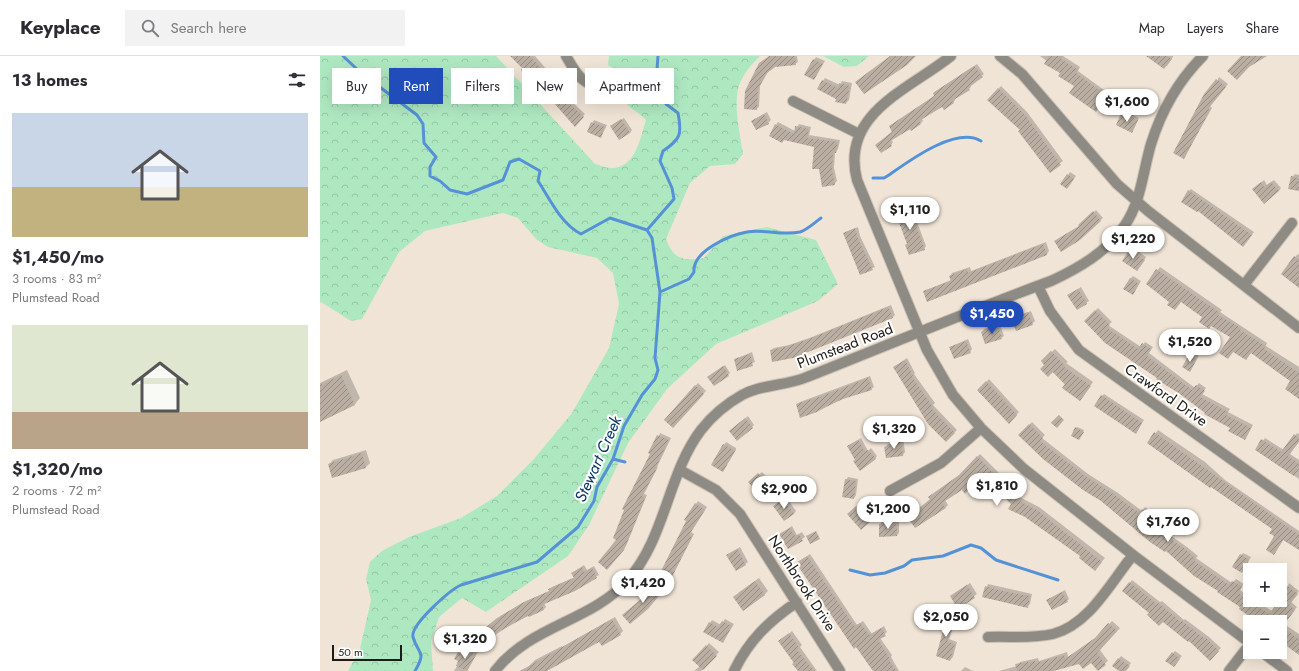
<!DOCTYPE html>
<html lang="en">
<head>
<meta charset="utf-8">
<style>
  body { margin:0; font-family:Jost,sans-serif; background:#f2f2f3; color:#2b2b33; height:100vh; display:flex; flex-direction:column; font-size:15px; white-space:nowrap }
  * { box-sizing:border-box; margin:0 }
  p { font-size:13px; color:#7c7c81 }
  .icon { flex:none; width:22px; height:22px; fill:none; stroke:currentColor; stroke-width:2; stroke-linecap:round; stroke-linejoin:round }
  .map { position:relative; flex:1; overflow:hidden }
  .drawer { display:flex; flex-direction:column; background:#fff; width:320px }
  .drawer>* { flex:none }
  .guide { position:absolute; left:12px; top:12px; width:380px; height:36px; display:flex; gap:8px }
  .fabs { position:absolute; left:923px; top:507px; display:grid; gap:8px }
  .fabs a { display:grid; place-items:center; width:44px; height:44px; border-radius:0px; background:#fff; box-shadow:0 4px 16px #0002; font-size:20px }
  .scale { position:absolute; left:12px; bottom:10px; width:70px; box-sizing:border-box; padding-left:4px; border:2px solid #1e1a15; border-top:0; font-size:11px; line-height:14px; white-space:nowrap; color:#1e1a15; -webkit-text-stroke:3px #fff; paint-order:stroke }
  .price { position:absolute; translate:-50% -34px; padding:0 9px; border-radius:14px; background:#fff; color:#222; font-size:13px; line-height:26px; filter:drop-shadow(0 1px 2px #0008) }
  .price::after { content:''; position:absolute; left:50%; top:24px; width:12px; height:9px; margin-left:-6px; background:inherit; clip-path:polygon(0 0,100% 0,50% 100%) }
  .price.active { background:#214dba; color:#fff }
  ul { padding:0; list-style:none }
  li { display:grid; align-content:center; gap:8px; height:212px; padding:0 12px }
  li span { display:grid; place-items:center; height:124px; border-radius:0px; color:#555 }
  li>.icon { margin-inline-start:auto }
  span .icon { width:72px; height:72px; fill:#fffc; stroke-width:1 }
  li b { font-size:17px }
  h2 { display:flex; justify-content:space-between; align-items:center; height:48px; padding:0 12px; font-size:17px }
  .chip { padding:0 14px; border-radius:0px; background:#fff; box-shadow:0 4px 16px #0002; font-size:14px; line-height:36px }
  .chip.active { background:#214dba; color:#fff }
  header { display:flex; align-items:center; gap:24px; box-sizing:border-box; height:56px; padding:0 20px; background:#fff; border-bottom:1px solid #e1e1e2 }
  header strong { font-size:19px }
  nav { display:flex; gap:22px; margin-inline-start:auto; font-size:14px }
  .search { width:280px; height:36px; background:#f2f2f3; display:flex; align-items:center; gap:10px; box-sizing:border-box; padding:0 14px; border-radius:0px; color:#7c7c81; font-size:15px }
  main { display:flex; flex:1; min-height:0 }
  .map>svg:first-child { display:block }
</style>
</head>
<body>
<header>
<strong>Keyplace</strong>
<div class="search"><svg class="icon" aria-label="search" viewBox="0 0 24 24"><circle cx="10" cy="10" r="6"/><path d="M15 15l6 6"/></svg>Search here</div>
<nav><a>Map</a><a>Layers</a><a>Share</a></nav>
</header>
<main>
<section class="drawer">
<h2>13 homes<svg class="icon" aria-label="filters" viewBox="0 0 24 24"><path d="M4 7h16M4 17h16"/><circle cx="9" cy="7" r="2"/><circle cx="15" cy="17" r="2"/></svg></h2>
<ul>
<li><span style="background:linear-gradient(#c9d6e8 60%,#c2b280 0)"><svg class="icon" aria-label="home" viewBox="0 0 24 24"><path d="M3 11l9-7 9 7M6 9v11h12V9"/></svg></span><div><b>$1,450/mo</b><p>3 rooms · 83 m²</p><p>Plumstead Road</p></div></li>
<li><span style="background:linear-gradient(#dfe7d0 70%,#b9a48a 0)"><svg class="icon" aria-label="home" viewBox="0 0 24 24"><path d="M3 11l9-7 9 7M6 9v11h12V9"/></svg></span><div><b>$1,320/mo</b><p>2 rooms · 72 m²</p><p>Plumstead Road</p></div></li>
</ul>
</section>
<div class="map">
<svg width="979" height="615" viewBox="0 0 979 615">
  <defs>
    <pattern id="forest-crowns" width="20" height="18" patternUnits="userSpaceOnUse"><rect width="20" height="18" fill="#aee8c1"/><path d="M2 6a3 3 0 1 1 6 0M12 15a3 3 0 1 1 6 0" fill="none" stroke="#95c6a5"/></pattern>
    <pattern id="building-hatch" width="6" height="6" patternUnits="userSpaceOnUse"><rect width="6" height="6" fill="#b9aea1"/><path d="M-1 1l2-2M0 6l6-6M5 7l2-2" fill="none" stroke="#968d82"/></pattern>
  </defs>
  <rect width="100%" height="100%" fill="#f0e4d6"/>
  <path fill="url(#forest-crowns)" d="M0,0H176L275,108C280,109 286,112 290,112C316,113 320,82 326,64C319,56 311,54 305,46C311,28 304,19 288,9L289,0H440C431,9 421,20 418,33C414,53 420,78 423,98L415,108L390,110L370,127L346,183C354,204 363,205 384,202L403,180L447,171L496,184L518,228L498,245L396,288L347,333L308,387L269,469L248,500L166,556L142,542L119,561L111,585L113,615H28L40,593L51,544L46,523L50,506L62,495L89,481L141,462L177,440L214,403L252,357L289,292L299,248L293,217L277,202L228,191L216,183L198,162L183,157L105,175L79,196L42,263L31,265L1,246L0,247Z
    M503,0H549L537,10L524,11Z"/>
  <path fill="#0003" d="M192,0H215L249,39L247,41L265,58L255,69Z
    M449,0H477L478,6L475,8L455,10L448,16L440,30L439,51L436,53L425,52Z
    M720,0H743L760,11L758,15L788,37L779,52L741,16Z
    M830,0H853V1L847,10Z
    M496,1L505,5L494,23L485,18Z
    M657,8L664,18L650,29L651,31L649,33L634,42L635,44L633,47L622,49L602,63L603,65L601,67L571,84L573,86L571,89H556L615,39L614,37L616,35Z
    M899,21L908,28L890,50L892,52L864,102Z
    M505,22L520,29L522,25L532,27L529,44L526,47L498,33Z
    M681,30L707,56L743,105L730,115L701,73L669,43Z
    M805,55L819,62L812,76L802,58Z
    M447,56L451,64L448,67L432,65Z
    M304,62L312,74L310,77L294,68Z
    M274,64L287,69L281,81L268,76Z
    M458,66L475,75L479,68L491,71L489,79L520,84L518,93L515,97L514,112L517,125L514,128L495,90L456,69Z
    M750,116L756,120L749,129L748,119Z
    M975,118L979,119V134L972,121Z
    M944,124L947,129L954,124L961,132L959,135L936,131Z
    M871,133L934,176L926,187L869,135Z
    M591,150L606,190L604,193L588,187L576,157Z
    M776,154L783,162L759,183L736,185L760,170Z
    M538,171L540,180L555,211L540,218L524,177Z
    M726,186L729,195L727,198L608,245L604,235L631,224L630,220L632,217L650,211L651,215Z
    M813,192L826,201L820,211L804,205Z
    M978,198L979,199V231L975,201Z
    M840,211L902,254L900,256L947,287L946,290L979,311V342L971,325L932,296L926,303L914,295L908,302L911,281L861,245L850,246L827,228Z
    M813,220L821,225L813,238L810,223Z
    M761,231L769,245L757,253L748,239Z
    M571,249L575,259L573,261L473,302L451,294L454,292L469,289L492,281Z
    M778,252L792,266L788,269L821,291L825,286L833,291L829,297L875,332L879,327L886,332L882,338L910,353L908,356L933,369L927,380L886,357L765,265Z
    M711,255L715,265L712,268L692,263Z
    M680,269L684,280L681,282L662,276L664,273Z
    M648,283L652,293L650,296L630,291Z
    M735,293L748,306L746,307L773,326L760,344L722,305Z
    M432,296L435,306L418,313L415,303Z
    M873,297L879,300L870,314L864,311Z
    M587,302L595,317L594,318L615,347L613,349L637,374L626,384L574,311Z
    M405,309L410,317L407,320L391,319Z
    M27,314L40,342L35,348L0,365V327Z
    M550,320L554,331L551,333L523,342L497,356L477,348L480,346Z
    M669,323L699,356L689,367L658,335Z
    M378,327L386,335L353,371L345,364Z
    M784,338L824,364L818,374L782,340Z
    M428,360L434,369L432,371L413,372Z
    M712,366L725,379L722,382L768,418L798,437L822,455L825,451L831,456L826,462L867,491L878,500L876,502L912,527L916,523L924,528L920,534L930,541V544H935L952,555L964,540L969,527L979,535L971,546L977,551L964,568L979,578V595L960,580V566H942L846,494L700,379Z
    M757,371L764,374L760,382L756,372Z
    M838,374L885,406L905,424L979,475V493L964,483L954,498L955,480L953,473L828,387Z
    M340,377L351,382L337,411H338L324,438L327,439L306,490L289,510L298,483Z
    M977,377L979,378V385L970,398L979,404V423L936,394L945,382L964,394Z
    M583,381L585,396L583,399L565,391L568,388L575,387L574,384L577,382Z
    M541,382L548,395L551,392L557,400L555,403L536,404L528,390Z
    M406,386L416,392V394L403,415L404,389Z
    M46,394L50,407L46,411L13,421L9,408L13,404Z
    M660,398L692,430L688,435L719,451L785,502L778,510L762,500L693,448L663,418L625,444L628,449L625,452L588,461L642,417Z
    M442,416L453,428L441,439L430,426Z
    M528,421L538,423L536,439L534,442L526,424Z
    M466,441L476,455L474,458L457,448Z
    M378,445L387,451L371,476L374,478L351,522L376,448Z
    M539,448L552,463L541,472L529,458Z
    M579,465V477L577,479L560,468L562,466Z
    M472,470L477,479L482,476L485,481L468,492L460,478Z
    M420,491L428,506L416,514L410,497Z
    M923,497L931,501L924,513L921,499Z
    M490,498L537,569L543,565L552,578L564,570L567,576L560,582L572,599L571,601L579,615H559L477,507Z
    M264,509L267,514L274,510L279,519L224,547L226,551L224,553L208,558L175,579L156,581L181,560L206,545L230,535L232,531L255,521L252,517Z
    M439,522L448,535L445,538L418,537Z
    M812,524L840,546L842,545L864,564L865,563L889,581L901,592L890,603L869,584L803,535Z
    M336,526L344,532L330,550L322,543Z
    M650,527L657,538L638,552L633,538Z
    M668,528L712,538L710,548L707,551L663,541Z
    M745,534L749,543L747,545L727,544Z
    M629,554L638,558L629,583L637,586L633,601L630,604L625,575L626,557Z
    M295,561L303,575L300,578L280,585L221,615H204L215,604L242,590V591Z
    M405,563L414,568L403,586L390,567L392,564L401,569Z
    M792,565L800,572L780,594L788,605L777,614L771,606L759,607L731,615H679L697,610L700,606L718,602L719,605L747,596L748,601L778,580Z
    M472,575L482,589L480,591L497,615H479L460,585Z
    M389,587L399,596L381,615H374L380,610L373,604Z
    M149,592L158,596L147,615H134L140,605L148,600L139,596L141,594L145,597Z
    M855,595L862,600L856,607L853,597Z
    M801,600L811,607L805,615H800L793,610Z
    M645,611L653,615H641Z"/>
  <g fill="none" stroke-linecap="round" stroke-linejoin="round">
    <path stroke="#5491d6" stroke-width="3" d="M23,0L41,17L97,59L103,68L104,87L116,101L110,111V120L120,125L130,134L147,138L183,124L190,106L199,103L220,115L218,125C230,143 241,168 261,178L290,162L327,174
      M553,122H564L569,119C589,105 636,70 661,85
      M327,174L354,143L352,132L340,105L343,95C361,83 362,78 358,57L346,48L330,23L337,13L338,0
      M340,236L369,223L374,216C372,195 410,179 427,176C444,173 463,180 480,176C487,174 494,167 501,162
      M293,403L305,406
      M530,514L550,519L565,517L584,510L592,504L623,500L651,489L661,492L676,504L738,524
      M95,615C107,594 98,599 93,581C90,569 130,534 141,529L217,506L258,471L274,445L277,431L293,403L304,370L322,339L335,323L338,314L335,302L340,236L332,182L327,174"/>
  </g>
  <path fill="url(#building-hatch)" d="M190,0H210L247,42L245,44L264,61L255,71L212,22L209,24L201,14L202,12Z
    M449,0H475L476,9L455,11L446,18L438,33L437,54L424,53L425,35L439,7Z
    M570,0H596L587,9L544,38L535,26Z
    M729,0H743L741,3L758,14L756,17L787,40L776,56L749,37L754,30L738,20L740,17L724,8Z
    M826,0H847L852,3L844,13Z
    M921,0H947L929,11L917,24L907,15Z
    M493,3L503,8L494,24L484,19Z
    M654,10L663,21L648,32L650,34L632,45L634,47L624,54L622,51L599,65L601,68L591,75L590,73L569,86L572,90L561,97L555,89L572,76L569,70L614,40L613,37Z
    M896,23L906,31L888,53L890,54L864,103L853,97L884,38Z
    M502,24L518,32L519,27L530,30L526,48L515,46L516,43L497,33Z
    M678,32L705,59L741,109L730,117L698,75L700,74L667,44Z
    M801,57L818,64L812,77L796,69Z
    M444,58L449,68L436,74L431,65Z
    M301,63L310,77L299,84L290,70Z
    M271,66L285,71L281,82L267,76Z
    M455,68L474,78L475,70L489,73L487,82L518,86L516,97H513L512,115L515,129L502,131L499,113H492L494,91L464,84L462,87L449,80Z
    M747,118L754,123L747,133L740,128Z
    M971,120L979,122V135L968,133Z
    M941,126L944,131L951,126L959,135L944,148L932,133Z
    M868,134L932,179L923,191L878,155L877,156L861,146Z
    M589,151L605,194L589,199L585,189L587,188L575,156Z
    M773,155L781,165L760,184L741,196L734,185L759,170L758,169Z
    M535,172L538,183L553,214L540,219L523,177Z
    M723,188L727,199L607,246L603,235L631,225L629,220L647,213L648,217Z
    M809,194L825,204L817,215L802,205Z
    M974,200L979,204V232L961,218Z
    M836,213L900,257L898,259L921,272L920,274L945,290L944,293L979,317V343L965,333L970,325L931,297L926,304L913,296L908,303L899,297L910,281L891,270L889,273L879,266L882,261L861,246L855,254L847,249L849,246L826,228Z
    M810,222L819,228L813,239L803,233Z
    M758,233L767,248L757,254L747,239Z
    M568,251L573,262L473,302L452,306L450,294L465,291L489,283Z
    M775,254L790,269L787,272L818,293L822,287L831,293L827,300L872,334L876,329L885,335L880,341L908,356L906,359L931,372L925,384L908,375L910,372L884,358L885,357L860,338L836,323L837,322L785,287L764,265Z
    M708,256L713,269L696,275L691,263Z
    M678,270L682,283L665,288L661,276Z
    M646,285L651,297L634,303L629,291Z
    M731,295L745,310L744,311L771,330L760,345L742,332L745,328L733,316L728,321L720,313L724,309L721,305Z
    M430,298L433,310L417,315L414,303Z
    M869,299L877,303L870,316L862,311Z
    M585,304L593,320L592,321L613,351L611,352L635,377L626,386L608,368L573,311Z
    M403,310L409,320L394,330L387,321Z
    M21,319L35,349L0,366V329Z
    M548,322L552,334L523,343L497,355V356L480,362L476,348L502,340Z
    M666,325L697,359L689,368L657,334Z
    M375,329L384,338L353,372L344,364Z
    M781,339L822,367L816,378L774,350Z
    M739,359L744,364L737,372L731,367Z
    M425,362L433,372L417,385L409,375Z
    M709,368L723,382L720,385L765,420L795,439L819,457L822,453L829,459L824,465L865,493L876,503L874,505L896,520L909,529L912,525L922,531L918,537L949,558L960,544V536L966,529L978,538L969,549L975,554L962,571L979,583V599L960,585V566H937L919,553L920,551L897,536L898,535L874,520L846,495L845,496L830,486L781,445L763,434L723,403L698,379Z
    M755,371L764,376L759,384L751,380Z
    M834,376L979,479V494L963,484L954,499L946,494L954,480L949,477L952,473L891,431L890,432L827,387Z
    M974,378L979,382V386L968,400L979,408V413L974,420L935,394L941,383L961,396Z
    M337,379L349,384L335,413L336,414L322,440L325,442L304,494L287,514L278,506L296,484L293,482L304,454L302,453L330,398L328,397Z
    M581,383L583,400L566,402L564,391L574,389L573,384Z
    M538,384L545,396L548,394L556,403L540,415L533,405L535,404L527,390Z
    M403,388L415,395L403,416L391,409Z
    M42,397L46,412L12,422L8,408Z
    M657,400L690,434L686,438L717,454L782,506L775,515L759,502L760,500L705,461L688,453L691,448L662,419L645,438L642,434L622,447L626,452L595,472L587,461L610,444L608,441L639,419Z
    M438,417L451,431L441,440L428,426Z
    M525,423L536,425L534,443L522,441Z
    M463,443L474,458L464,465L453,450Z
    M375,447L385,454L369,479L372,481L351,523L340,517L366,465L364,464Z
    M536,450L550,466L541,474L527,458Z
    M559,468H577V480L559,481Z
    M470,472L475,480L479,478L483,485L468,493L459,478Z
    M496,475L500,483L490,488L486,480Z
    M417,493L426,509L416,515L406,499Z
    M920,498L929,504L922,517L912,511Z
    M487,500L534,570L540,567L549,579L561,572L566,580L558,584L570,603L569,604L576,615H553L536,591L534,593L476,507Z
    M262,511L264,516L272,512L277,522L255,535L222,549L224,554L209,561L208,560L174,578L176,579L160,592L152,583L177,562L202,547L229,535L228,533L254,522L251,517Z
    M435,525L445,539L423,555L413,541Z
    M809,526L837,548L838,547L861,566L862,565L885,583L886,582L899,595L890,605L869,585L868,586L843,566L839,570L827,559L829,557L802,535Z
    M333,528L343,535L328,553L310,568L302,559L320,544Z
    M647,529L655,542L638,553L630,540Z
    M665,530L682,535L710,540L708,552L662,541Z
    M742,536L748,546L732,554L726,544Z
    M625,556L636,561L627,586L635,588L630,605L616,600L623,575L619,574Z
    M292,563L301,579L282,590L279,586L227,615H200Z
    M402,565L412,570L403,587L383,576L389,566L398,571Z
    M788,567L797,575L777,597L786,609L778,615L771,607L763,613L759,608L734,615H697L695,608L715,605L716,607L744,599L745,603L775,582Z
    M469,577L479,592L477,594L494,615H478L472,608L474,607L458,585Z
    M386,589L397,600L383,614L372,604Z
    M146,593L156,599L147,615L136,610L138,605L134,603L138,596L143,599Z
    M852,596L860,603L854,611L845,605Z
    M798,602L810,610L806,615H799L792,610Z"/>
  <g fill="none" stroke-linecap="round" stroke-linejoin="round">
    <defs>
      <path id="street" d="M246,0C258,21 262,28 286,33
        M631,0C588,34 520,58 537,124L607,294L633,339L661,372L704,413L813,499L930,587
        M680,0L702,18L797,128L828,155L979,272
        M473,45L539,78
        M924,229L972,167
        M718,230L730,255L759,294L979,452
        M360,414L396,434L420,458L520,615
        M570,435L621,407L661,372
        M668,581C689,580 712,583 733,578C769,569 791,526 813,499
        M942,596L967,615
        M175,615C211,569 270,566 307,525C346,482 347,419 381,374C392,360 406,348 422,339C442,328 466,330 487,321C568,289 649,255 731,225C759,212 787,196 805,169C821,146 823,115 831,88C841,56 859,24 883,0
        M414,615C429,584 449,565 477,546
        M909,615L930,588"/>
    </defs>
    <use href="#street" stroke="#cac0b3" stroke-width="12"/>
    <use href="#street" stroke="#8e8b85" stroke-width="10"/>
  </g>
  <g text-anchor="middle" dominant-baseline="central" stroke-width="4" stroke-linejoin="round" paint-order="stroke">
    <g font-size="15" fill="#1e1a15" stroke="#fff">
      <text transform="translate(525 290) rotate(-21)">Plumstead Road</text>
      <text transform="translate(846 339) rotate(35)">Crawford Drive</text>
      <text transform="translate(482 527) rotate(57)">Northbrook Drive</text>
    </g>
    <g font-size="16" font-style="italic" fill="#0b3663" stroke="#fff">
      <text transform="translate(278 403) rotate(-66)">Stewart Creek</text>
    </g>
  </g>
</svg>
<div class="fabs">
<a>+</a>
<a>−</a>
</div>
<div class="scale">50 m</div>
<b class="price" style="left:807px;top:67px">$1,600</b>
<b class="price" style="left:590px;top:175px">$1,110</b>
<b class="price" style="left:813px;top:204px">$1,220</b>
<b class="price active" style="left:672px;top:279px">$1,450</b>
<b class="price" style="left:870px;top:307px">$1,520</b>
<b class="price" style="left:574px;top:394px">$1,320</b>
<b class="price" style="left:677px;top:451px">$1,810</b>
<b class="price" style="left:464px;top:454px">$2,900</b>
<b class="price" style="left:568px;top:474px">$1,200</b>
<b class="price" style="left:848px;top:487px">$1,760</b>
<b class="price" style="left:323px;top:548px">$1,420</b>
<b class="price" style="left:626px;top:582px">$2,050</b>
<b class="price" style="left:145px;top:604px">$1,320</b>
<div class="guide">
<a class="chip">Buy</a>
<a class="chip active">Rent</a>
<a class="chip">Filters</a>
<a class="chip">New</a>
<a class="chip">Apartment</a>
</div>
</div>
</main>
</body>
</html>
